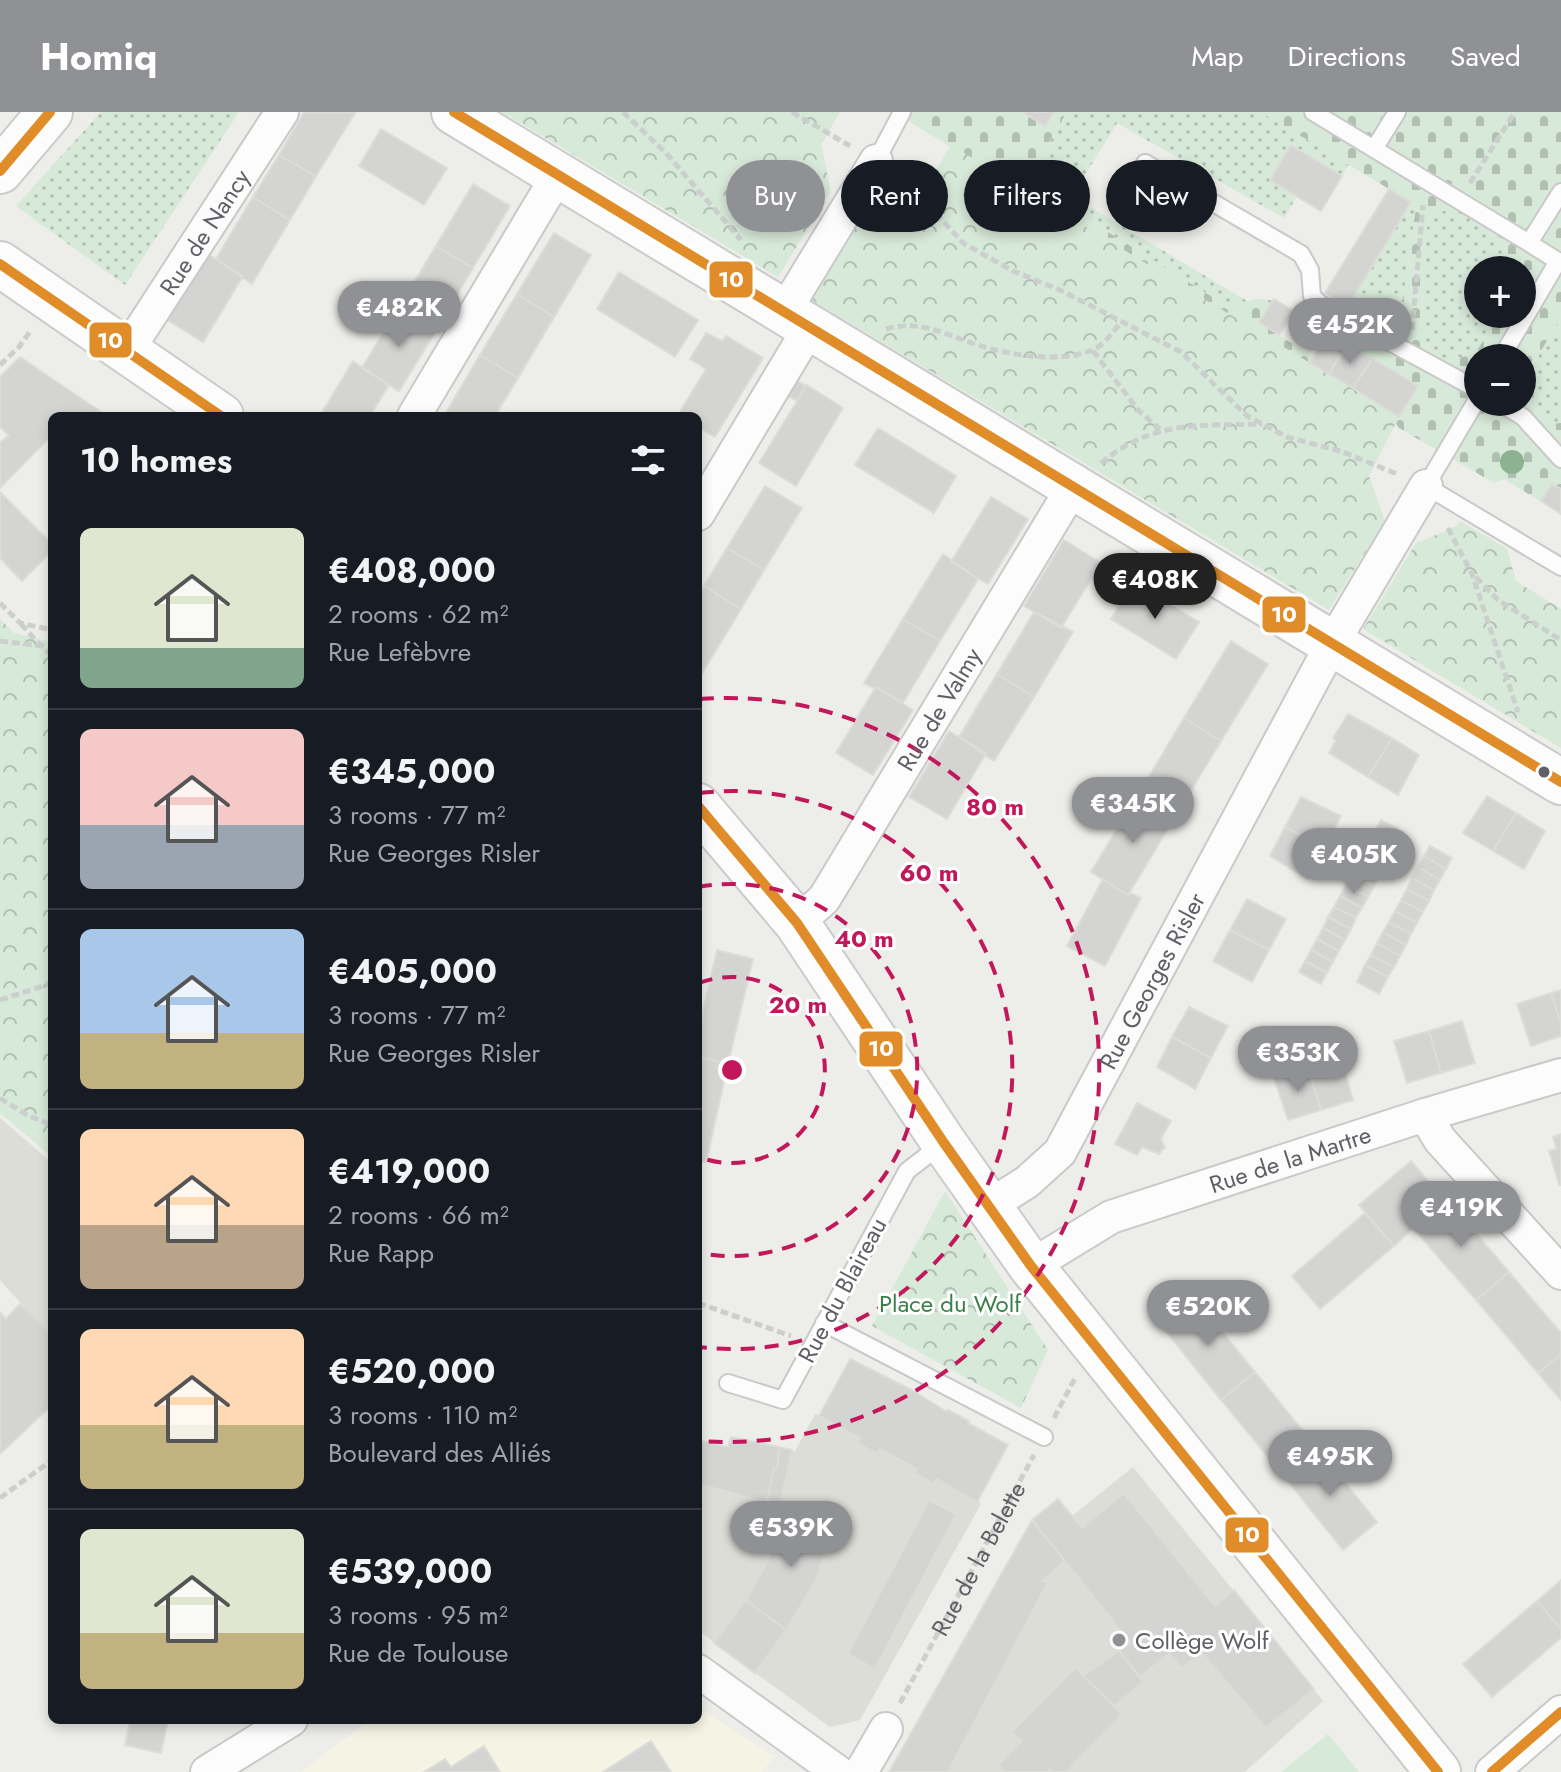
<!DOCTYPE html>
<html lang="en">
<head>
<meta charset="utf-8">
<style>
  body { margin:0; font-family:Jost,sans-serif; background:#20242c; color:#f1f3f6; height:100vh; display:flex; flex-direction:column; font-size:30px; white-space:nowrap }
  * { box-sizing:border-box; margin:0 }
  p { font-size:26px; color:#9ea1a6 }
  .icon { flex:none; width:44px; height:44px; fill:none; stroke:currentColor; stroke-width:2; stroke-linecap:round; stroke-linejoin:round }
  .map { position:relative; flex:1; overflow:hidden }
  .details { position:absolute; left:48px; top:300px; width:654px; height:1312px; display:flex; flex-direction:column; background:#171b24; border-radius:12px; box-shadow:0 4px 12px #0003 }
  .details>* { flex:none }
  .hud { position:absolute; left:726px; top:48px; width:714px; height:72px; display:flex; gap:16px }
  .fabs { position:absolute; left:1464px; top:144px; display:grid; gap:16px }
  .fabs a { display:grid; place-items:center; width:72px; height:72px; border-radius:50%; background:#171b24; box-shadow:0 4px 12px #0003; font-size:40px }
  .price { position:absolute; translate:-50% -68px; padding:0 18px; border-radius:28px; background:#909194; color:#fff; font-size:26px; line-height:52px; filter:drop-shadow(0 2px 4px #0008) }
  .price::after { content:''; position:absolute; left:50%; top:48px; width:24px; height:18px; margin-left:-12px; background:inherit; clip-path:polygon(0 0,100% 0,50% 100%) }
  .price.active { background:#222; color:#fff }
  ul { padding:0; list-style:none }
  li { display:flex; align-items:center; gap:24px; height:200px; padding:0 32px }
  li+li { border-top:2px solid #363941 }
  li span { display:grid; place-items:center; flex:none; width:224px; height:160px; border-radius:12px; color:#555 }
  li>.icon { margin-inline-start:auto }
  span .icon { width:96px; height:96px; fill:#fffc; stroke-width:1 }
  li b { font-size:34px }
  h2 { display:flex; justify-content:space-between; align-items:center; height:96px; padding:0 32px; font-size:34px }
  .chip { padding:0 28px; border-radius:36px; background:#171b24; box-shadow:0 4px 12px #0003; font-size:28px; line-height:72px }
  .chip.active { background:#909194; color:#fff }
  header { display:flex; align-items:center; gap:48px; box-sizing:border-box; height:112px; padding:0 40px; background:#909194; color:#fff }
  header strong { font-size:38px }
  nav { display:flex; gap:44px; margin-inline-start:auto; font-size:28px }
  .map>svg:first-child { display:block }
</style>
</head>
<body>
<header>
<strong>Homiq</strong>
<nav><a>Map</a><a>Directions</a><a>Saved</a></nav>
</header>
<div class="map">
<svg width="1561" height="1660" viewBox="0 0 1561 1660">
  <defs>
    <pattern id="grass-dots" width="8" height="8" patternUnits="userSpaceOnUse" patternTransform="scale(2)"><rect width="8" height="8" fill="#d7e9d8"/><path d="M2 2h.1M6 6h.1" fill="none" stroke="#b2c0b3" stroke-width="1.8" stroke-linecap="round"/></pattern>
    <pattern id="cemetery-stones" width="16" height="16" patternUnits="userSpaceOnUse" patternTransform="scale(2)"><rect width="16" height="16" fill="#d7e9d8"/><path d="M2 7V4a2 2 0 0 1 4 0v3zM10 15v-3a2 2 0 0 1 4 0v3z" fill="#b2c0b3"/></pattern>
    <pattern id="park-crowns" width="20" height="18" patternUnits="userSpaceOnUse" patternTransform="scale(2)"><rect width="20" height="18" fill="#d7e9d8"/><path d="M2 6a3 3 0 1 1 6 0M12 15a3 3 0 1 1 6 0" fill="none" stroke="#b2c0b3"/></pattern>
  </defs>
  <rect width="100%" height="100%" fill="#edede9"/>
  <path fill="#f5f4e4" d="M698,1595L775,1645L761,1660H300L370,1608H698Z"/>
  <path fill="#ddddd7" d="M0,1006L52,1051V1226L0,1168Z
    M850,1247L912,1278L947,1300L948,1298L969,1309L968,1311L1008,1333L978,1389L981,1392L860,1608L830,1615L714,1531L698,1517V1328L728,1335L731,1325L795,1339L815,1302L819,1304Z
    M1133,1355L1323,1589L1245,1660H889L1032,1408L1058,1387L1072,1404Z"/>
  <path fill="url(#grass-dots)" d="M101,0H239L125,173L16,94Z
    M1067,0H1261L1349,53L1342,64L1292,34L1297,84L1284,106L1117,11L1072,84L1247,189L1230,196L1026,69Z
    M1411,90L1416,94L1403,188C1384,209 1373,204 1350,192Z
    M1455,96L1505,128L1507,158H1478V202H1499L1475,242C1446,249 1430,251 1421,219L1426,118C1433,103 1439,98 1455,96Z
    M1561,206V311C1536,315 1530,291 1522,271Z"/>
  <path fill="url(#cemetery-stones)" fill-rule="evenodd" d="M893,0H1067L1026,69L1230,196C1257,184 1269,184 1294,199L1279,223L1313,245L1348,195L1325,181L1389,77L1261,0H1561V206L1522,270V246H1478V290H1522V271C1530,291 1536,315 1561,311V402L1504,367L1494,371L1399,316L1396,312L1399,305ZM1411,91L1416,95L1403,188C1384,209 1373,204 1350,191ZM1455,96L1505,127L1507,158H1522V202H1499L1475,242C1446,249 1430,251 1421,218L1426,118C1433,104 1439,99 1455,96Z"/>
  <path fill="url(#park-crowns)" d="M502,0H840L821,32L831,79L778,165Z
    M951,33L1399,305L1369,364L1385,409L1329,498L812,188L864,102L915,91Z
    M1460,409L1507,437L1516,469L1561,497V636L1363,517L1416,431L1455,415Z
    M0,507L14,521L52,530V1045L0,1001Z
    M945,1079L1048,1238L1021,1296L872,1214Z"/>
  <path fill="#d7e9d8" d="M1328,1622L1359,1660H1281Z"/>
  <path fill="#d4d4d2" stroke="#dcdcd8" stroke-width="2" d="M304,0L355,1L316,64L279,43Z
    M1023,0H1054L1045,14Z
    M381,17L447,56L424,93L359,54Z
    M1291,33L1342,64L1321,99L1270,68Z
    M279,43L316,64L290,108L253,85Z
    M473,72L510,94L473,156L436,134Z
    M1389,77L1411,90L1348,194L1325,181Z
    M253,85L290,108L252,172L216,147Z
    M554,121L591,143L554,205L517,182Z
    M436,134L473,156L437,217L399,195Z
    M206,141L243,164L203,230L166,207Z
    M619,160L698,208L675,245L597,197Z
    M517,182L554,205L518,266L480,243Z
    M1274,187L1294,199L1279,223L1259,210Z
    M399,195L437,217L399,279L362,256Z
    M706,221L722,229L726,224L763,246L715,325L698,315V304L678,303L706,257L690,247Z
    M1328,221L1347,232L1329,262L1310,251Z
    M1347,232L1372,247L1353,276L1329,262Z
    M480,243L518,266L495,304H444Z
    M20,245L107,304H52V329L48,327L0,376V331L9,323L0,315V265Z
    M1372,246L1418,274L1399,305L1353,276Z
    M353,249L389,273L370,304H320Z
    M793,266L806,274L797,289L784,282Z
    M807,273L843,296L796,374L759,351Z
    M878,316L956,364L934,401L855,353Z
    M1552,372L1561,377V402L1541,389Z
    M765,374L802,396L764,458L727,436Z
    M0,380L52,432V439L22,469L0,446Z
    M991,385L1028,407L988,472L951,450Z
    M1064,428L1101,451L1061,516L1024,494Z
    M727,436L764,458L741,497L704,474Z
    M943,442L978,467L940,529L903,507Z
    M1133,470L1199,510L1176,547L1111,507Z
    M704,474L741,497L701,563L698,562V484Z
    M1034,500L1073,520L1034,585L997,562Z
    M903,507L940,529L903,591L876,575L875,577L864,571Z
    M1231,529L1268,552L1221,629L1184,606Z
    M997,562L1034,585L994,649L959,625Z
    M876,575L913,598L873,663L836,641Z
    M1348,602L1392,626L1368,665L1329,641L1336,628L1333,626Z
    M1184,606L1221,629L1175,705L1138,683Z
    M949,619L986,641L947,707L909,685Z
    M1392,626L1419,643L1398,683L1368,665Z
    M1138,683L1175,705L1128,783L1091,760Z
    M1487,684L1516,701L1493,739L1463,721Z
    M1301,685L1341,704L1324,735L1285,715Z
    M1516,701L1545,719L1524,757L1493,739Z
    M1381,708L1403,720L1397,730L1375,719Z
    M1285,715L1324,735L1308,767L1270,744Z
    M1375,719L1397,730L1392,741L1369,729Z
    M1369,729L1392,741L1386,752L1363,740Z
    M1430,734L1452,746L1446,757L1424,744Z
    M1363,740L1386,752L1380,763L1358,751Z
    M1424,744L1446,757L1440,768L1418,755Z
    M1358,751L1380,763L1374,774L1352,762Z
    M1418,755L1440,768L1434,778L1412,766Z
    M1352,762L1374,774L1368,785L1346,773Z
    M1412,766L1434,778L1429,789L1407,777Z
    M1103,767L1128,783L1130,781L1141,786L1105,854L1067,834Z
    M1346,773L1368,785L1362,796L1340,784Z
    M1407,777L1429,789L1423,800L1401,788Z
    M1340,784L1362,796L1356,806L1334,795Z
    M1247,787L1286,807L1269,838L1230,818Z
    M1401,788L1423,800L1417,811L1395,799Z
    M1334,795L1356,806L1351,817L1328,805Z
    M1395,799L1417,811L1411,822L1389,810Z
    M1328,805L1351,817L1345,828L1323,816Z
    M1389,810L1411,822L1406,833L1383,820Z
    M1323,816L1345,828L1339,839L1317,827Z
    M1230,818L1269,838L1252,870L1213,849Z
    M1383,820L1406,833L1400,844L1377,831Z
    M1317,827L1339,839L1333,850L1311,838Z
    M1377,831L1400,844L1394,855L1371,843Z
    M717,838L753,847L728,952L698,945V920Z
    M1311,838L1333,850L1327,861L1305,849Z
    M1371,843L1394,855L1388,865L1365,853Z
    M1305,849L1327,861L1321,872L1299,860Z
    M1365,853L1388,865L1379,882L1357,870Z
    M1561,878V912L1551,881Z
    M1551,881L1561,912V924L1531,934L1517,892Z
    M1189,895L1228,914L1211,946L1172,925Z
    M1462,909L1475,951L1441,961L1429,919Z
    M1429,919L1441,961L1407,971L1394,929Z
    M1172,925L1211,946L1195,977L1157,955Z
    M698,945L728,952L706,1050L698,1049Z
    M1341,946L1353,988L1321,998L1308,956Z
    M1308,956L1321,998L1288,1008L1274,966Z
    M1137,991L1171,1009L1161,1027L1165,1035L1159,1042L1142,1035L1137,1043L1115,1032Z
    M1561,1022V1073H1559L1549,1039L1557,1037L1553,1025Z
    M1411,1049L1444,1088L1394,1134L1359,1093Z
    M1446,1086L1509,1160L1476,1188L1412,1115Z
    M1365,1101L1394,1134L1320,1197L1292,1164Z
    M1509,1160L1561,1221V1242L1538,1261L1476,1188Z
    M1194,1185L1255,1260L1221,1288L1160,1212Z
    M20,1192L45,1215L52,1226V1293L0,1342V1200L6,1207Z
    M1561,1242V1288L1538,1261Z
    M850,1247L912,1278L947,1300L948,1298L969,1309L968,1311L1008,1333L977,1390L937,1367L934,1372L914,1361L917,1357L880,1337L877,1342L857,1331L860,1326L819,1304Z
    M1255,1260L1316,1335L1282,1362L1221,1288Z
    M731,1325L779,1335L777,1356H774L767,1390L698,1372V1328L728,1335Z
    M779,1335L792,1338L780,1393L767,1388L774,1356H777Z
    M1316,1335L1377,1410L1343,1438L1282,1362Z
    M1124,1381L1215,1494L1234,1478L1314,1577L1266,1616L1201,1540L1182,1556L1170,1541L1140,1565L1119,1539L1130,1530L1032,1408L1058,1387L1082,1416Z
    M929,1388L956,1402L875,1557L848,1542Z
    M784,1403L834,1414L816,1468L786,1518L746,1488L769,1447Z
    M1032,1408L1065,1449L1042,1469L1048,1470L948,1660H889Z
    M1561,1468V1517L1537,1489Z
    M746,1488L786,1518L755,1561L714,1531Z
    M1537,1489L1561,1517V1526L1492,1585L1463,1552Z
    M1119,1539L1143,1570L1114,1594L1083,1564Z
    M1075,1556L1122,1602L1066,1660H1053L1050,1657L1047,1660H1005L998,1653L1022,1629L1012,1620Z
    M130,1608H168L161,1641L125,1633Z
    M651,1629L671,1660H603Z
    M484,1634L500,1660H424L445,1647L451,1655Z"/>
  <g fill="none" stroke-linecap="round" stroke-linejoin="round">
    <defs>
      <path id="service" d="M1313,0L1529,131L1561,80
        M1374,37L1397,0
        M876,49L902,0
        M1145,51L1301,142L1310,158L1312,184L1320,192L1478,278
        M1529,131L1561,151
        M1501,246L1558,149
        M1478,286L1426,374L1561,455
        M1498,290L1523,305L1561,347
        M824,1211L1044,1325
        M728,1271L783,1288L907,1059L942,1032"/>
      <g id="minor">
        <path d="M784,200L876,49"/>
        <path id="s2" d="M127,239L282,0"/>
        <path d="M414,304L558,63"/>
        <path d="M698,402L810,215"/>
        <path id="s3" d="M797,811L824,787L1073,375"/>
        <path d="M1425,1003L1440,1028L1561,1161"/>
        <path id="s4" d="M989,1094L1027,1070L1060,1040L1332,532L1426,374"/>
        <path id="s5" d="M1031,1154L1111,1105L1425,1003L1561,963"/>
        <path d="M698,1559L838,1660"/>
        <path d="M207,1660L291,1608"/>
        <path d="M861,1660L886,1617"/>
        <path d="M1492,1660L1561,1600"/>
      </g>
      <path id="secondary" d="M454,0L1561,670
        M0,59L50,0
        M0,152L221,304
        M698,694L797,811L944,1031L1031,1154L1438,1660"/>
    </defs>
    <use href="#service" stroke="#c9c9c9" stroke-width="20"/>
    <use href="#minor" stroke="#c9c9c9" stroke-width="36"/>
    <use href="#secondary" stroke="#cacbcb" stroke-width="48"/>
    <g stroke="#cbcfce" stroke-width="5" stroke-dasharray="8 4" stroke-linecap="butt">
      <path d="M623,0L666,41L741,128"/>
      <path d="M792,0L850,34"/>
      <path d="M901,69L922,86L963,131L1013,159L1060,178L1181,240L1247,304L1287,325L1343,340L1397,362"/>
      <path d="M1470,71L1515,0"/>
      <path d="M886,217C919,207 944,222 975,232C1007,243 1058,251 1090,239C1104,234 1113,220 1121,210"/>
      <path d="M1412,218L1423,93"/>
      <path d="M1093,239L1139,299L1160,317"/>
      <path d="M0,253L19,235L31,218"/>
      <path d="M1101,351C1153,308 1198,314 1262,312"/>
      <path d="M1448,416L1472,462L1518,600"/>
      <path d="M1476,465L1498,488L1561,528"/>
      <path d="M0,491L20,511L52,518"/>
      <path d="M21,512L41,534"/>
      <path d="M0,529L42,534L52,544"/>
      <path d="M0,888L52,871"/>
      <path d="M0,986L27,1003L52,1013"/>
      <path d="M698,1191L791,1224"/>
      <path d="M1054,1306L1075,1266"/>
      <path d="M0,1386L52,1348"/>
      <path id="s1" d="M900,1591L1034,1343"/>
    </g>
    <use href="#service" stroke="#fcfcfc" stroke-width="16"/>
    <use href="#minor" stroke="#fcfcfc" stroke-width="32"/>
    <use href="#secondary" stroke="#fcfcfc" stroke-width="44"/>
    <defs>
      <path id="bus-1" d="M454,0L1561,670
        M0,59L50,0
        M0,152L221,304
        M698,694L797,811L944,1031L1031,1154L1438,1660
        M1492,1660L1561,1600"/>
    </defs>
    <use href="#bus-1" stroke="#fff" stroke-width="16"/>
    <use href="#bus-1" stroke="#e08c28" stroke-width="10"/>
  </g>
  <circle fill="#8bb291" cx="1512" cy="350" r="12"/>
  <g fill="none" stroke="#c2185b" stroke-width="4" stroke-dasharray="14 10">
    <path d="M699 871A93 93 0 1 1 699 1045"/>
    <path d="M698 775A186 186 0 1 1 698 1141"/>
    <path d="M700 681A279 279 0 1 1 700 1235"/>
    <path d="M700 587A372 372 0 1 1 700 1329"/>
  </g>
  <circle fill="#5e6066" stroke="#fff" stroke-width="3" cx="1544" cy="660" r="7"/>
  <circle fill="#909194" stroke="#fff" stroke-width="3" cx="1119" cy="1528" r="8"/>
  <g text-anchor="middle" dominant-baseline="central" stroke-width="6" stroke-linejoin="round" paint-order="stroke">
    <g font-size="24" fill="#5e6066" stroke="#fff">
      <text stroke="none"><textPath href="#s2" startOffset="142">Rue de Nancy</textPath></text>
      <text stroke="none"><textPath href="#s3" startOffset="258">Rue de Valmy</textPath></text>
      <text stroke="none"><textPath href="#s4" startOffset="284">Rue Georges Risler</textPath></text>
      <text stroke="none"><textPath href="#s5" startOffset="282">Rue de la Martre</textPath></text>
      <text transform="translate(842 1178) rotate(-62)">Rue du Blaireau</text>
      <text stroke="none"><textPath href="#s1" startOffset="164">Rue de la Belette</textPath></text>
    </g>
    <g font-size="24" fill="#3a8149" stroke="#fff">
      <text x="950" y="1191">Place du Wolf</text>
    </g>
    <g font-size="24" fill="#5e6066" stroke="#fff" text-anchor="start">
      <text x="1135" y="1528">Collège Wolf</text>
    </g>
  </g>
  <circle cx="732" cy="958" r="12" fill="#c2185b" stroke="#fff" stroke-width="4"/>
  <g font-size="24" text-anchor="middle" font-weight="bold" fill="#c2185b" stroke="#fff" stroke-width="6" stroke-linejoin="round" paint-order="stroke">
    <text x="995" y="703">80 m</text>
    <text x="929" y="769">60 m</text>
    <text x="864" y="835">40 m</text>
    <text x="798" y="901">20 m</text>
  </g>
  <g stroke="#fff" stroke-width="3">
    <rect x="708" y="148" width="46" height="39" rx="8" fill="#e08c28"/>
    <rect x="88" y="209" width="45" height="38" rx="8" fill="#e08c28"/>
    <rect x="1261" y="483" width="46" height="39" rx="8" fill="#e08c28"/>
    <rect x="858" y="918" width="46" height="38" rx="8" fill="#e08c28"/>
    <rect x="1224" y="1404" width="46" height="38" rx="8" fill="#e08c28"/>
  </g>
  <g font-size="22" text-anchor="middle" font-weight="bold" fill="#fff">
    <text x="731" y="175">10</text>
    <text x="110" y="236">10</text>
    <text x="1284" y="510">10</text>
    <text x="881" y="944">10</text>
    <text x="1247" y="1430">10</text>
  </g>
</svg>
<div class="fabs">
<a>+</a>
<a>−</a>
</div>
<b class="price" style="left:399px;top:237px">€482K</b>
<b class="price" style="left:1350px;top:254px">€452K</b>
<b class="price active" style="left:1155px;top:509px">€408K</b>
<b class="price" style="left:1133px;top:733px">€345K</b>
<b class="price" style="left:1354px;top:784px">€405K</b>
<b class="price" style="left:1298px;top:982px">€353K</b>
<b class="price" style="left:1461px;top:1137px">€419K</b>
<b class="price" style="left:1208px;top:1236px">€520K</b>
<b class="price" style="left:1330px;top:1386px">€495K</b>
<b class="price" style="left:791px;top:1457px">€539K</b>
<div class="hud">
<a class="chip active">Buy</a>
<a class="chip">Rent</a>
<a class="chip">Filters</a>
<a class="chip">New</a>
</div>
<section class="details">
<h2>10 homes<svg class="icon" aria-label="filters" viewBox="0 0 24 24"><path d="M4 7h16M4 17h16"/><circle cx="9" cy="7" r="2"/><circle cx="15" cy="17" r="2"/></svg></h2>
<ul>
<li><span style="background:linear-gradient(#dfe7d0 75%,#7fa58c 0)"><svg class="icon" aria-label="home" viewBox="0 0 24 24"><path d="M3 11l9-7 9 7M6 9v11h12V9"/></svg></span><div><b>€408,000</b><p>2 rooms · 62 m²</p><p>Rue Lefèbvre</p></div></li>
<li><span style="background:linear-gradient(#f6c9c9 60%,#9aa5b1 0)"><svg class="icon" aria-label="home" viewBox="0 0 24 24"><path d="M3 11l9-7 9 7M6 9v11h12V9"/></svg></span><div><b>€345,000</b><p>3 rooms · 77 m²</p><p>Rue Georges Risler</p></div></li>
<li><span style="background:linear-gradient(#a9c7e8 65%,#c2b280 0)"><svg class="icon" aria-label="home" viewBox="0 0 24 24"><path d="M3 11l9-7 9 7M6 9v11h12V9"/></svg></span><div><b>€405,000</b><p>3 rooms · 77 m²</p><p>Rue Georges Risler</p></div></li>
<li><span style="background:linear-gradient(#ffd9b3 60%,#b9a48a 0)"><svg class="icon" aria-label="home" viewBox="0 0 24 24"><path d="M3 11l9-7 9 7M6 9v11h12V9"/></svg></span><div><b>€419,000</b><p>2 rooms · 66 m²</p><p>Rue Rapp</p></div></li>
<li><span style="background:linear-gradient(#ffd9b3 60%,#c2b280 0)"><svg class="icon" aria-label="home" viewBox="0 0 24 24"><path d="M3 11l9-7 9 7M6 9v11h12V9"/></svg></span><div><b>€520,000</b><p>3 rooms · 110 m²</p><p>Boulevard des Alliés</p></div></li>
<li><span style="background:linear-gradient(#dfe7d0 65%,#c2b280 0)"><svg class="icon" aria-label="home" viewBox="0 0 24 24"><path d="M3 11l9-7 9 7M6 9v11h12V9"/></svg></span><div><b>€539,000</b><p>3 rooms · 95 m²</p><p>Rue de Toulouse</p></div></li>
</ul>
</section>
</div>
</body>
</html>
